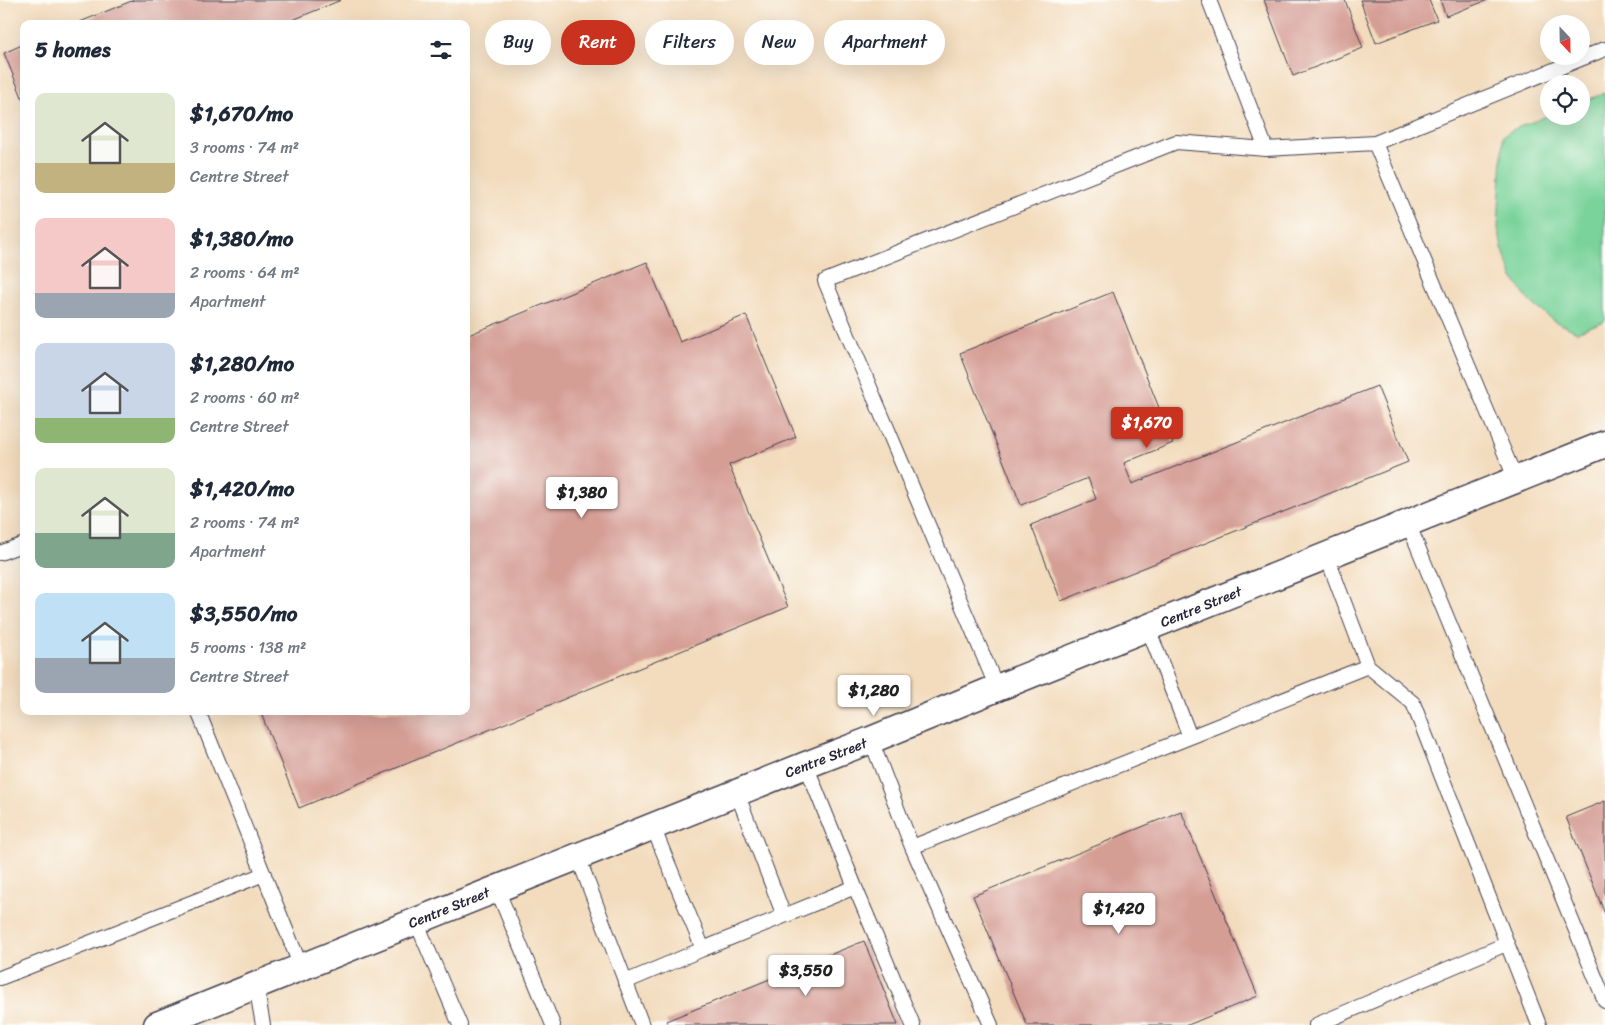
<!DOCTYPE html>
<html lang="en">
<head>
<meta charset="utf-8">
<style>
  body { margin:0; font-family:Sriracha,sans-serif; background:#f2f2f3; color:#1f2937; height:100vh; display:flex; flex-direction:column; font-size:19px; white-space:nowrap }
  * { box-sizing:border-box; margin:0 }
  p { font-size:16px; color:#747a83 }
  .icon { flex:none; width:28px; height:28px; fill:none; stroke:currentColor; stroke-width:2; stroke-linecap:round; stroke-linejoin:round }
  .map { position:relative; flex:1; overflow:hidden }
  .details { position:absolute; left:20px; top:20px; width:450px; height:695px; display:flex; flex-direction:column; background:#fff; border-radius:10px; box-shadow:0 5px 20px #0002 }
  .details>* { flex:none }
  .banner { position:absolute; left:485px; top:20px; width:475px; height:45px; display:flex; gap:10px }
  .needle { width:32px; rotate:158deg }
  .buttons { position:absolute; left:1540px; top:15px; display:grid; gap:10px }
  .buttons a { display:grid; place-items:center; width:50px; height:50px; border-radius:50%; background:#fff; box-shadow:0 5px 20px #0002; font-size:25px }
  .price { position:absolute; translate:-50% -42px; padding:0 11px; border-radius:5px; background:#fff; color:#222; font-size:16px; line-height:32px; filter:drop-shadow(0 1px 2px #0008) }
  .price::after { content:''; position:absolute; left:50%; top:30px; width:15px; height:11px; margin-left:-8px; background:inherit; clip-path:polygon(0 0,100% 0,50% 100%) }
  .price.selected { background:#c8321e; color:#fff }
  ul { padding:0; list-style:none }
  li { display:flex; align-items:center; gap:15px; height:125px; padding:0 15px }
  li span { display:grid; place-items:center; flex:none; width:140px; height:100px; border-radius:10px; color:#555 }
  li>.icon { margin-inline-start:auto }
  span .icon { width:60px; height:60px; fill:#fffc; stroke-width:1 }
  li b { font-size:21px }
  h2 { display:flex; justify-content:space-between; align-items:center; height:60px; padding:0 15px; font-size:21px }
  .tag { padding:0 18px; border-radius:22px; background:#fff; box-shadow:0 5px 20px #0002; font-size:18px; line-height:45px }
  .tag.selected { background:#c8321e; color:#fff }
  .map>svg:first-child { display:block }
</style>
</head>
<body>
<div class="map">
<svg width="1605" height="1025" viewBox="0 0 1605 1025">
  <rect width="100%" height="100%" fill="#fdfcf7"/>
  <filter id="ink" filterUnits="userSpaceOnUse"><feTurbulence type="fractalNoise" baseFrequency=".02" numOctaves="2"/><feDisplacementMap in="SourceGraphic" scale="10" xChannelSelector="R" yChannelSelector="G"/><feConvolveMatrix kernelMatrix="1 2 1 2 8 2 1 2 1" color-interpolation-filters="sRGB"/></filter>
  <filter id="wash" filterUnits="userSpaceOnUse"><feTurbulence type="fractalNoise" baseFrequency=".0096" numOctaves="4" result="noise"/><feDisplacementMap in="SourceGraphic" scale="20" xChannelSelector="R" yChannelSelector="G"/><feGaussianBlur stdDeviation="1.12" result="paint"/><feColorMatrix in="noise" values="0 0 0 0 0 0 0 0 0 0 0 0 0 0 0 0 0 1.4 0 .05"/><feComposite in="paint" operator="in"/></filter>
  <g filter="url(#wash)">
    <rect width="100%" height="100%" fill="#f3dcbd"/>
    <path fill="#79d39a" stroke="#4e7a6a" d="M1605,93V321L1577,332L1554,321L1528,300L1513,278L1502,248L1498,228L1503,136L1512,130L1549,115L1581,116V102Z"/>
    <g id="blocks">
      <path fill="#d59e95" d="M134,0H341L283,24H75Z
        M1264,0H1345L1363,48L1293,76Z
        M1360,0H1429L1437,20L1376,43Z
        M1440,0H1488L1446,16Z
        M24,44V102L4,53Z
        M647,262L680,342L746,315L796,437L729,465L788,607L299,808L260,711H466V336Z
        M1113,292L1173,443L1124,463L1132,484L1377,386L1408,462L1061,601L1031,525L1096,499L1088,478L1021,505L960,353Z
        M1605,801V914L1566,817Z
        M1181,811L1258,996L1188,1025H1027L973,896Z
        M864,941L898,1025H668L666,1021Z"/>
    </g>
  </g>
  <g filter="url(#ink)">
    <use href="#blocks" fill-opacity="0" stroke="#413e4e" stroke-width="1"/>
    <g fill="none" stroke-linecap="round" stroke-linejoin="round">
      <defs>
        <path id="lane" d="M1209,0L1266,149
          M1375,143L1605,49
          M1408,523L1605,1001
          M0,553L24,544
          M1327,557L1368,666L1413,703L1539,1025
          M1148,628L1190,737L1368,666
          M997,688L825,281L1176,142L1266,149L1375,143L1516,480
          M198,711L301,967
          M871,740L912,847L991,1025
          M806,765L855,887L913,1025
          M737,793L784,916
          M653,827L703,949L855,887
          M912,847L1190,737
          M578,857L642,1025
          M497,889L553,1025
          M416,921L460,1025
          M0,978L264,874
          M625,982L703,949
          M256,985L263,1025
          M1316,1025L1506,944"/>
        <path id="street" d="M157,1025L806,765L871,740L997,688L1605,444"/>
      </defs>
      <use href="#lane" stroke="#413e4e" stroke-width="16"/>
      <use href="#street" stroke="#413e4e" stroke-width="29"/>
      <use href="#lane" stroke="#fff" stroke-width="14"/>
      <use href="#street" stroke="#fff" stroke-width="26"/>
    </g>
  </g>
  <g text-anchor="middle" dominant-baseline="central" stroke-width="4" stroke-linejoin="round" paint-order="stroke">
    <g font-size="14" fill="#22223b" stroke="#fdfcf7">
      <text transform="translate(1201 607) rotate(-22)">Centre Street</text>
      <text transform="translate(826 758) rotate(-21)">Centre Street</text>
      <text transform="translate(449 908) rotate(-22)">Centre Street</text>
    </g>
  </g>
</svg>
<div class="buttons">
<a><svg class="needle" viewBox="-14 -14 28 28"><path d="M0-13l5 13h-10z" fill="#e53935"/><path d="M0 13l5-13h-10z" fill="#747a83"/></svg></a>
<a><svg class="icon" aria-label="locate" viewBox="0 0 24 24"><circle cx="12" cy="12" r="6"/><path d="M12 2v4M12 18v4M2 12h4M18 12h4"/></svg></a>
</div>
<b class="price selected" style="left:1147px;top:449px">$1,670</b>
<b class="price" style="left:582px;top:519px">$1,380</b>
<b class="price" style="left:874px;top:717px">$1,280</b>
<b class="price" style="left:1119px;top:935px">$1,420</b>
<b class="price" style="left:806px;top:997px">$3,550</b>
<div class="banner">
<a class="tag">Buy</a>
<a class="tag selected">Rent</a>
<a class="tag">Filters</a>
<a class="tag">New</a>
<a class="tag">Apartment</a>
</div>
<section class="details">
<h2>5 homes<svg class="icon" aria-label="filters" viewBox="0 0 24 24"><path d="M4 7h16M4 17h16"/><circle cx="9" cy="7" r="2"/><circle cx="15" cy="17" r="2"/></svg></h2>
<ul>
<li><span style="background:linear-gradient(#dfe7d0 70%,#c2b280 0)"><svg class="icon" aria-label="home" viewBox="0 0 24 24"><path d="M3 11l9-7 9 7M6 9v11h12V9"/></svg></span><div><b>$1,670/mo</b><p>3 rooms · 74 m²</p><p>Centre Street</p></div></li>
<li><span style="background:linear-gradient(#f6c9c9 75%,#9aa5b1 0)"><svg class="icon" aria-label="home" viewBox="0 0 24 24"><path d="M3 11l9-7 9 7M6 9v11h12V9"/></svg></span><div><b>$1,380/mo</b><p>2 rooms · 64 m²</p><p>Apartment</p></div></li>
<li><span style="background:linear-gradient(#c9d6e8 75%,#8fb573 0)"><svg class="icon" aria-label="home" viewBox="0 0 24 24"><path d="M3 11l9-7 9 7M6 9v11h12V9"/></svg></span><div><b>$1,280/mo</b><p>2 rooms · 60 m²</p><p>Centre Street</p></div></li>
<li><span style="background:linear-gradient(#dfe7d0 65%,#7fa58c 0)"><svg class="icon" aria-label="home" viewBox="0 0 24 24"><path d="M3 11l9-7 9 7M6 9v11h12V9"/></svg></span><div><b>$1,420/mo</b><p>2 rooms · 74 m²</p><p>Apartment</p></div></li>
<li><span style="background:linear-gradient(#bfe0f5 65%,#9aa5b1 0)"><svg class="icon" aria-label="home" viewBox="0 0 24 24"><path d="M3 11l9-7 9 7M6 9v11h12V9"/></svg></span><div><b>$3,550/mo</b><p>5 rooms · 138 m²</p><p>Centre Street</p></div></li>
</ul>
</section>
</div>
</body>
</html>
